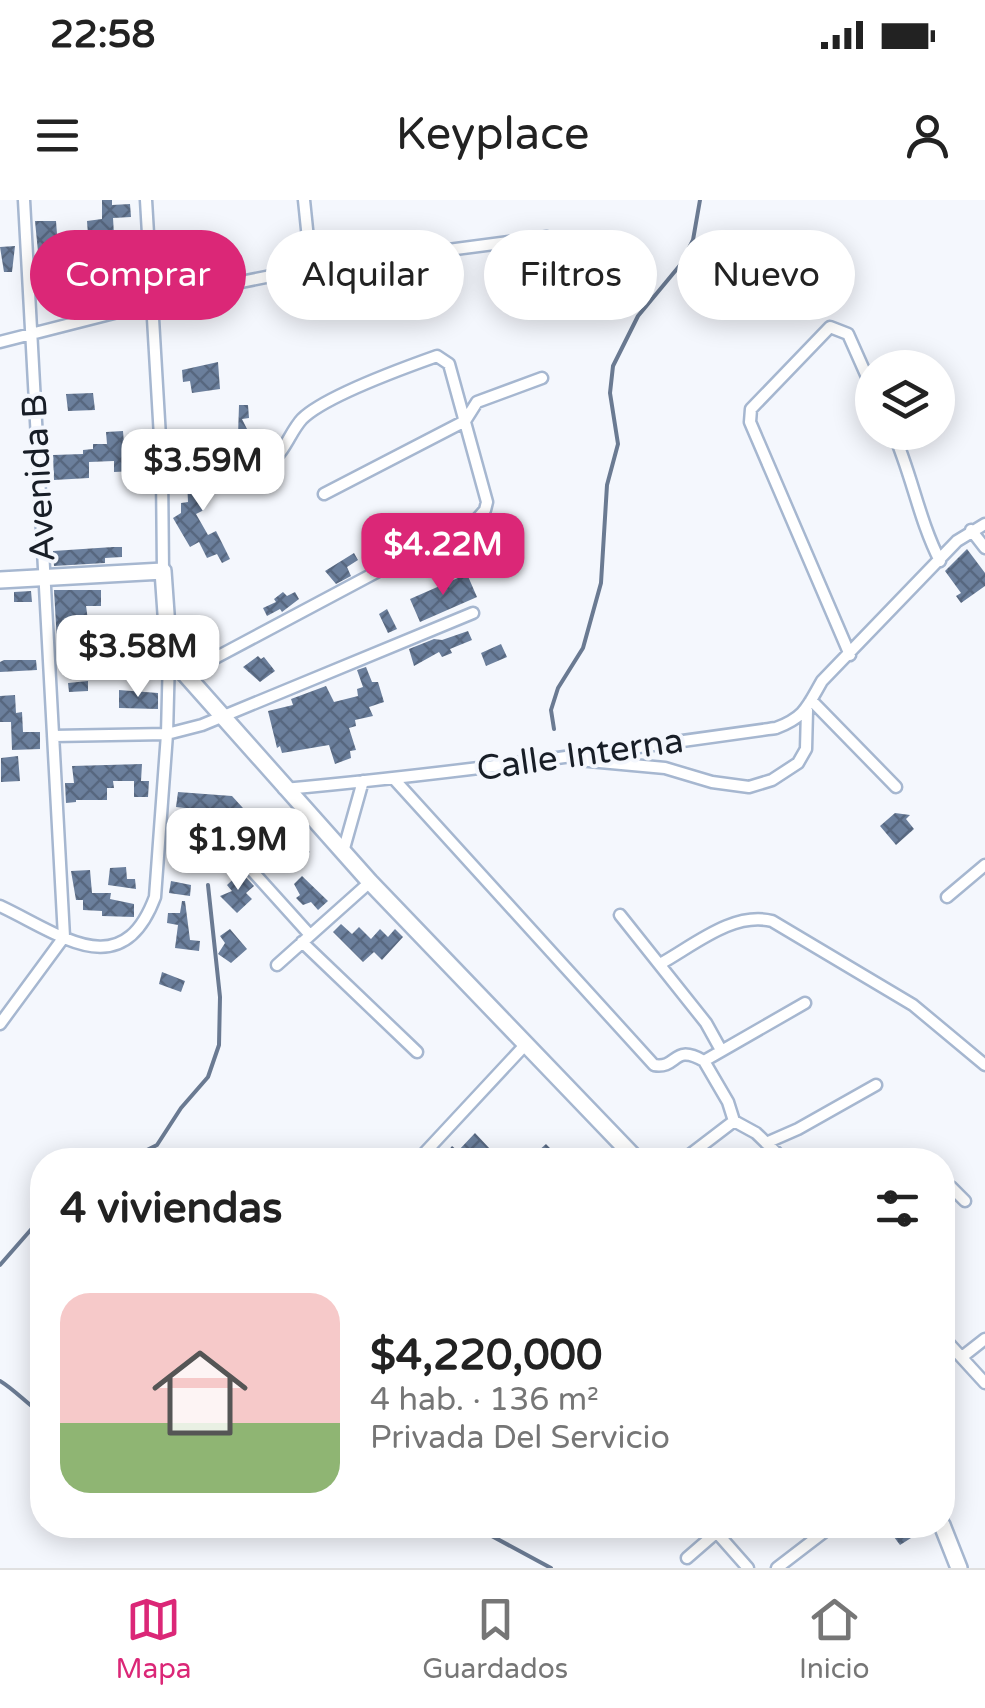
<!DOCTYPE html>
<html lang="es">
<head>
<meta charset="utf-8">
<style>
  body { margin:0; font-family:"Varela Round",sans-serif; background:#f2f2f2; color:#222; height:100vh; display:flex; flex-direction:column; font-size:38px; white-space:nowrap }
  * { box-sizing:border-box; margin:0 }
  p { font-size:32px; color:#767676 }
  .icon { flex:none; width:55px; height:55px; fill:none; stroke:currentColor; stroke-width:2; stroke-linecap:round; stroke-linejoin:round }
  .map { position:relative; flex:1; overflow:hidden }
  .panel { position:absolute; left:30px; top:948px; width:925px; height:390px; display:flex; flex-direction:column; background:#fff; border-radius:40px; box-shadow:0 5px 25px #0003 }
  .panel>* { flex:none }
  .top-card { position:absolute; left:30px; top:30px; width:925px; height:90px; display:flex; gap:20px }
  .fabs { position:absolute; left:855px; top:150px; display:grid; gap:20px }
  .fabs a { display:grid; place-items:center; width:100px; height:100px; border-radius:50%; background:#fff; box-shadow:0 5px 25px #0003; font-size:50px }
  .price { position:absolute; translate:-50% -85px; padding:0 22px; border-radius:20px; background:#fff; color:#222; font-size:32px; line-height:65px; filter:drop-shadow(0 2px 5px #0008) }
  .price::after { content:''; position:absolute; left:50%; top:60px; width:30px; height:22px; margin-left:-15px; background:inherit; clip-path:polygon(0 0,100% 0,50% 100%) }
  .price.active { background:#db2777; color:#fff }
  ul { padding:0; list-style:none }
  li { display:flex; align-items:center; gap:30px; height:250px; padding:0 30px }
  li span { display:grid; place-items:center; flex:none; width:280px; height:200px; border-radius:30px; color:#555 }
  li>.icon { margin-inline-start:auto }
  span .icon { width:120px; height:120px; fill:#fffc; stroke-width:1 }
  li b { font-size:42px }
  h2 { display:flex; justify-content:space-between; align-items:center; height:120px; padding:0 30px; font-size:42px }
  .tag { padding:0 35px; border-radius:45px; background:#fff; box-shadow:0 5px 25px #0003; font-size:35px; line-height:90px }
  .tag.active { background:#db2777; color:#fff }
  .status { display:flex; justify-content:space-between; align-items:center; height:70px; padding:0 50px; background:#fff; direction:ltr }
  .status svg { height:28px; fill:currentColor }
  header { display:flex; justify-content:space-between; align-items:center; height:130px; padding:0 30px; background:#fff; font-size:45px; font-weight:600 }
  .menu { display:flex; justify-content:space-around; align-items:center; height:140px; border-top:2px solid #e0e0e0; background:#fff; font-size:28px; color:#767676 }
  .menu a { display:grid; justify-items:center; gap:5px }
  .menu .active { color:#db2777 }
  .map>svg:first-child { display:block }
</style>
</head>
<body>
<div class="status"><b>22:58</b><svg viewBox="0 0 49 12"><path d="M0 12V9h3v3zM5 12V6h3v6zM10 12V3h3v9zM15 12V0h3v12zM26 1h20v11H26zM47 4h2v5h-2z"/></svg></div>
<header><svg class="icon" aria-label="menu" viewBox="0 0 24 24"><path d="M4 6h16M4 12h16M4 18h16"/></svg>Keyplace<svg class="icon" aria-label="person" viewBox="0 0 24 24"><circle cx="12" cy="8" r="4"/><path d="M4 21q1-7 8-7t8 7"/></svg></header>
<div class="map">
<svg width="985" height="1368" viewBox="0 0 985 1368">
  <defs>
    <pattern id="building-cross-hatch" width="8" height="8" patternUnits="userSpaceOnUse" patternTransform="scale(2.5)"><rect width="8" height="8" fill="#6b7f9c"/><path d="M0 0l8 8M0 8l8-8" fill="none" stroke="#57677f"/></pattern>
  </defs>
  <rect width="100%" height="100%" fill="#f4f7fd"/>
  <g fill="none" stroke-linecap="round" stroke-linejoin="round">
    <path stroke="#6a7a92" stroke-width="4" d="M554,529L551,510L558,488L583,448L601,383L607,285L618,244L610,193L613,166L638,116L681,64L693,40L700,0
      M127,960L157,945L181,908L208,877L219,845L220,797L208,685
      M0,1065L42,1017
      M0,1181C15,1190 27,1204 42,1214
      M462,1325L488,1334L551,1368"/>
  </g>
  <path fill="url(#building-cross-hatch)" d="M102,0H112V5L130,4L131,17L113,18L114,35L91,36L88,35L87,21L102,19Z
    M35,21H56L57,34L70,33L72,54L89,53L90,88H87L84,101H73V107L63,108L62,90H70L69,72H64V61L39,62Z
    M15,46L12,72H4L0,47Z
    M218,162L220,189L192,193L190,181L183,182L182,170Z
    M93,193L95,210L68,211L66,194Z
    M239,205H248L249,218L242,219L248,231L238,236L240,256L186,258L185,245L207,244V238L238,236Z
    M123,231L124,244H132L135,271L114,272V261L89,262V278L54,280L53,255L83,254V250L93,249V244H107L106,232Z
    M238,273L230,293L208,292V298H204V310L196,314L208,335L216,331L230,359L222,363L217,354L207,358L199,342L190,347L173,318L181,313V303L188,302L187,279H216V275Z
    M419 326a9 9 0 1 1 18 0a9 9 0 1 1-18 0Z
    M113,347H122V357L105,358V363L54,366L53,351Z
    M967,349L985,373V386L961,403L956,396L961,393L945,371Z
    M354,353L358,360L347,367L351,376L336,384L325,371Z
    M467,374L477,397L420,422L410,399Z
    M54,390H101V406H86L91,441L57,442Z
    M31,391L32,402H14V392Z
    M283,392L287,396L295,392L299,399L282,412L280,409L267,416L263,408L276,402L274,399Z
    M387,409L397,429L388,433L379,414Z
    M210,419L214,428L195,437L191,428Z
    M468,431L472,440L450,449L452,453L442,457L439,452L414,466L409,449L434,439L442,440Z
    M501,444L507,457L486,466L481,453Z
    M258,456L261,459L264,457L275,471L260,482L243,467Z
    M112,458L135,460V473L109,475Z
    M4,460H36L37,470L0,472V462Z
    M366,467L372,482H378L384,502L369,507L373,516L355,520L356,526L349,528L356,550L350,551L351,558L335,564L329,545L282,553L280,546L277,548L268,511L293,505L291,499L326,486L334,502L358,496L357,489L363,487L357,470Z
    M88,481V491L69,492L68,483Z
    M119,490L158,493V509L119,508Z
    M15,495L16,513L22,512L23,532H40V549L12,550L11,522H0V496Z
    M18,556L20,581L1,582V558Z
    M142,564L141,581H113L114,588H107V600H76V602L66,603L65,583H74L72,566Z
    M134,581H149L148,597H134Z
    M178,592L232,596L263,630L252,642L243,632L240,635L228,622L192,619L193,609L176,607Z
    M895,613L910,615L906,619L914,629L896,645L880,626Z
    M206,635L228,658L221,665L213,657L209,660L175,657L176,643L194,644Z
    M298,639L310,652L295,665L283,652Z
    M126,667L127,679H135L136,689L108,685L110,668Z
    M90,670L92,693H111L110,699L134,704V717L102,716V711L83,710V700H76L71,671Z
    M241,672L254,686L246,693L252,699L237,713L220,696L232,691L227,685Z
    M302,676L328,701L318,710L311,702L303,705L296,698L300,695L294,684Z
    M171,681L191,685L190,696L169,693Z
    M182,701H185L190,740L200,741L199,751L175,748L178,725L167,723L168,713H180Z
    M341,724L352,734L359,727L371,739L380,729L388,737L395,729L403,737L382,760L374,752L363,762L333,732Z
    M230,729L247,749L231,763L218,754L225,743L220,736Z
    M162,772L185,781L181,792L159,784Z
    M475,933L491,950L481,960H450L446,953L452,946L458,951Z
    M546,944L555,953L549,960H528Z
    M885,1325H918L922,1331L900,1345Z"/>
  <g fill="none" stroke-linecap="round" stroke-linejoin="round">
    <defs>
      <path id="minor" d="M146,0L162,271L163,371
        M304,0L311,68
        M0,142L216,87L311,68L547,37
        M893,232C912,275 919,320 940,361
        M162,271L270,262C285,252 290,232 302,219C324,197 406,167 437,156L449,164L487,302L485,310L478,318L185,474
        M324,294L465,221L477,202L542,178
        M971,330L985,348
        M850,455L750,222L751,209L830,127L848,134L872,188
        M811,500L896,587
        M53,536L167,534L202,525L473,413
        M578,560L665,568L712,582L749,587L772,580L798,563L806,549L807,510
        M394,579L654,865C679,869 672,843 704,861L805,803
        M284,589C449,574 612,551 776,528C805,517 807,507 822,481L957,341L985,324
        M343,652L363,581
        M246,664L310,735
        M947,697L985,665
        M0,706C60,734 122,786 155,697L167,534L169,456
        M620,715L706,823L721,850
        M302,742L417,852
        M660,764C693,746 733,711 772,721L913,805L985,865
        M277,765L370,682
        M0,824L64,737L24,0
        M704,861L728,902L734,921L756,933L784,960
        M766,943L798,929L876,885
        M418,960L526,844
        M683,960L734,921
        M942,984L951,987L965,1001
        M942,1136L985,1183
        M962,1157L985,1139
        M710,1325L748,1368
        M687,1358L725,1325
        M777,1368L833,1325"/>
      <path id="secondary" d="M0,380L163,371L169,456L370,682L637,960
        M942,1325L959,1368"/>
    </defs>
    <use href="#minor" stroke="#a6b7d0" stroke-width="15"/>
    <use href="#secondary" stroke="#a6b7d0" stroke-width="20"/>
    <use href="#minor" stroke="#fff" stroke-width="10"/>
    <use href="#secondary" stroke="#fff" stroke-width="15"/>
  </g>
  <g text-anchor="middle" dominant-baseline="central" stroke-width="8" stroke-linejoin="round" paint-order="stroke">
    <g font-size="35" fill="#181e27" stroke="#f4f7fd">
      <text transform="translate(39 278) rotate(-93)">Avenida B</text>
      <text transform="translate(580 555) rotate(-8)">Calle Interna</text>
    </g>
  </g>
</svg>
<div class="fabs">
<a><svg class="icon" aria-label="layers" viewBox="0 0 24 24"><path d="M12 4l9 5-9 5-9-5zM3 14l9 5 9-5"/></svg></a>
</div>
<b class="price" style="left:203px;top:314px">$3.59M</b>
<b class="price active" style="left:443px;top:398px">$4.22M</b>
<b class="price" style="left:138px;top:500px">$3.58M</b>
<b class="price" style="left:238px;top:693px">$1.9M</b>
<div class="top-card">
<a class="tag active">Comprar</a>
<a class="tag">Alquilar</a>
<a class="tag">Filtros</a>
<a class="tag">Nuevo</a>
</div>
<section class="panel">
<h2>4 viviendas<svg class="icon" aria-label="filters" viewBox="0 0 24 24"><path d="M4 7h16M4 17h16"/><circle cx="9" cy="7" r="2"/><circle cx="15" cy="17" r="2"/></svg></h2>
<ul>
<li><span style="background:linear-gradient(#f6c9c9 65%,#8fb573 0)"><svg class="icon" aria-label="home" viewBox="0 0 24 24"><path d="M3 11l9-7 9 7M6 9v11h12V9"/></svg></span><div><b>$4,220,000</b><p>4 hab. · 136 m²</p><p>Privada Del Servicio</p></div></li>
</ul>
</section>
</div>
<nav class="menu">
<a class="active"><svg class="icon" aria-label="map" viewBox="0 0 24 24"><path d="M3 6l6-2 6 2 6-2v14l-6 2-6-2-6 2zM9 4v14M15 6v14"/></svg>Mapa</a>
<a><svg class="icon" aria-label="saved" viewBox="0 0 24 24"><path d="M7 4h10v16l-5-4-5 4z"/></svg>Guardados</a>
<a><svg class="icon" aria-label="home" viewBox="0 0 24 24"><path d="M3 11l9-7 9 7M6 9v11h12V9"/></svg>Inicio</a>
</nav>
</body>
</html>
